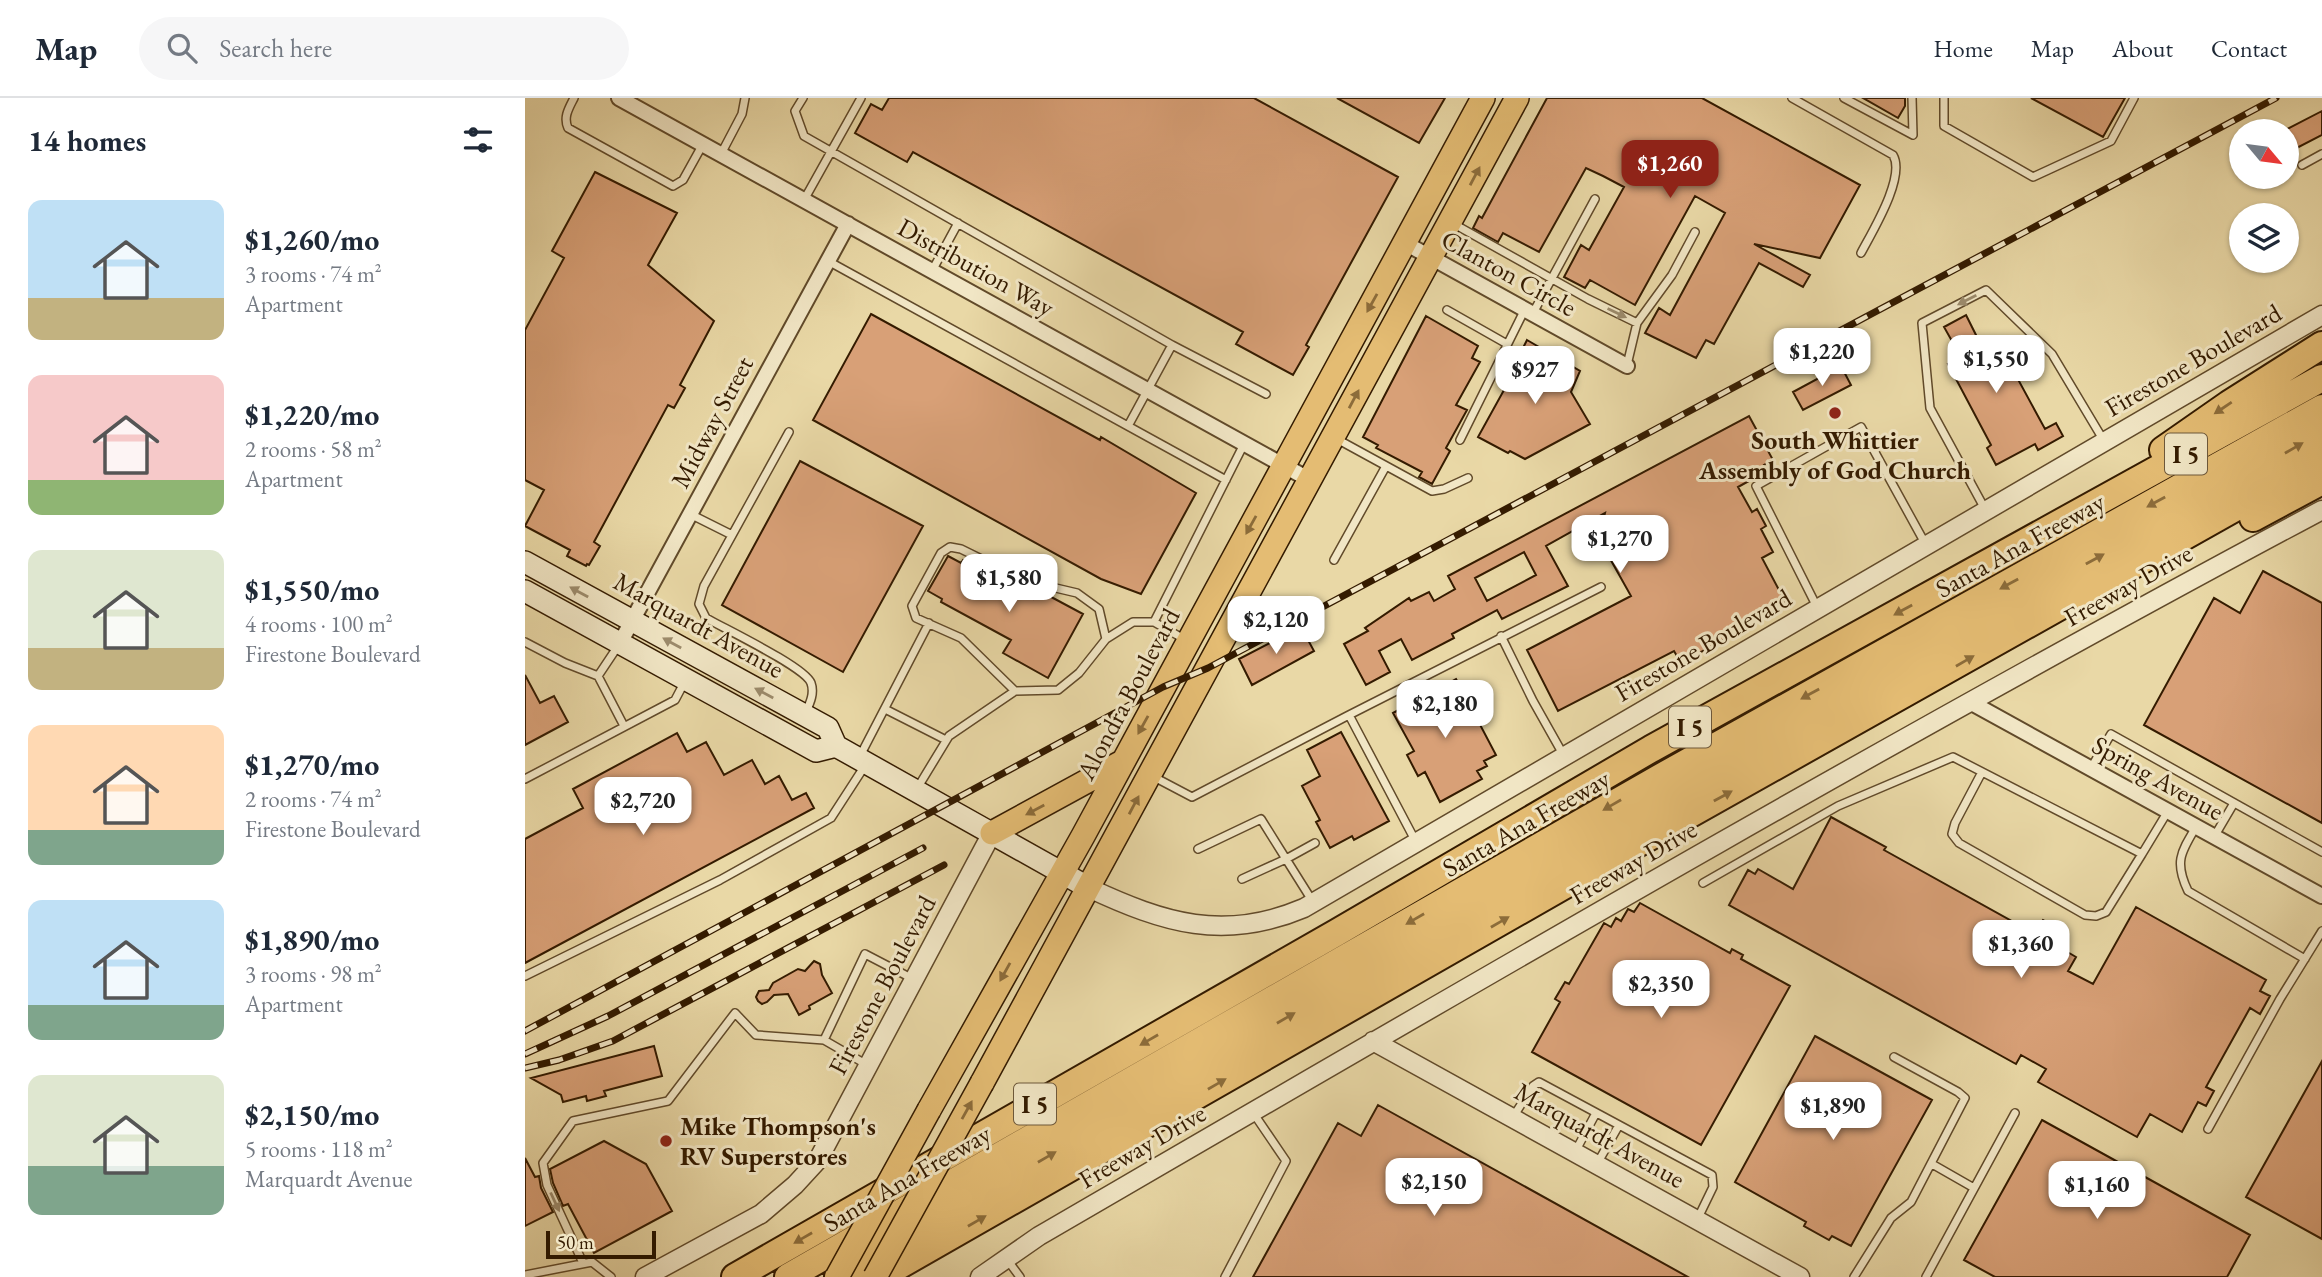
<!DOCTYPE html>
<html lang="en">
<head>
<meta charset="utf-8">
<style>
  body { margin:0; font-family:"EB Garamond",serif; background:#f6f6f7; color:#1f2937; height:100vh; display:flex; flex-direction:column; font-size:26px; white-space:nowrap }
  * { box-sizing:border-box; margin:0 }
  p { font-size:23px; color:#747a83 }
  .icon { flex:none; width:38px; height:38px; fill:none; stroke:currentColor; stroke-width:2; stroke-linecap:round; stroke-linejoin:round }
  .map { position:relative; flex:1; overflow:hidden }
  .side { display:flex; flex-direction:column; background:#fff; width:525px }
  .side>* { flex:none }
  .needle { width:46px; rotate:119deg }
  .tools { position:absolute; left:1704px; top:21px; display:grid; gap:14px }
  .tools a { display:grid; place-items:center; width:70px; height:70px; border-radius:50%; background:#fff; box-shadow:0 2px 5px #0004; font-size:35px }
  .scale { position:absolute; left:21px; bottom:18px; width:110px; box-sizing:border-box; padding-left:7px; border:4px solid #341b00; border-top:0; font-size:19px; line-height:24px; white-space:nowrap; color:#341b00; -webkit-text-stroke:5px #f1e6c5; paint-order:stroke }
  .price { position:absolute; translate:-50% -60px; padding:0 16px; border-radius:14px; background:#fff; color:#222; font-size:23px; line-height:46px; filter:drop-shadow(0 2px 4px #0008) }
  .price::after { content:''; position:absolute; left:50%; top:42px; width:21px; height:16px; margin-left:-10px; background:inherit; clip-path:polygon(0 0,100% 0,50% 100%) }
  .price.selected { background:#8f2418; color:#fff }
  ul { padding:0; list-style:none }
  li { display:flex; align-items:center; gap:21px; height:175px; padding:0 28px }
  li span { display:grid; place-items:center; flex:none; width:196px; height:140px; border-radius:14px; color:#555 }
  li>.icon { margin-inline-start:auto }
  span .icon { width:84px; height:84px; fill:#fffc; stroke-width:1 }
  li b { font-size:30px }
  h2 { display:flex; justify-content:space-between; align-items:center; height:84px; padding:0 28px; font-size:30px }
  header { display:flex; align-items:center; gap:42px; box-sizing:border-box; height:98px; padding:0 35px; background:#fff; border-bottom:2px solid #e0e1e3 }
  header strong { font-size:33px }
  nav { display:flex; gap:38px; margin-inline-start:auto; font-size:24px }
  .search { width:490px; height:63px; background:#f6f6f7; display:flex; align-items:center; gap:18px; box-sizing:border-box; padding:0 24px; border-radius:38px; color:#747a83; font-size:26px }
  main { display:flex; flex:1; min-height:0 }
  .map>svg:first-child { display:block }
</style>
</head>
<body>
<header>
<strong>Map</strong>
<div class="search"><svg class="icon" aria-label="search" viewBox="0 0 24 24"><circle cx="10" cy="10" r="6"/><path d="M15 15l6 6"/></svg>Search here</div>
<nav><a>Home</a><a>Map</a><a>About</a><a>Contact</a></nav>
</header>
<main>
<section class="side">
<h2>14 homes<svg class="icon" aria-label="filters" viewBox="0 0 24 24"><path d="M4 7h16M4 17h16"/><circle cx="9" cy="7" r="2"/><circle cx="15" cy="17" r="2"/></svg></h2>
<ul>
<li><span style="background:linear-gradient(#bfe0f5 70%,#c2b280 0)"><svg class="icon" aria-label="home" viewBox="0 0 24 24"><path d="M3 11l9-7 9 7M6 9v11h12V9"/></svg></span><div><b>$1,260/mo</b><p>3 rooms · 74 m²</p><p>Apartment</p></div></li>
<li><span style="background:linear-gradient(#f6c9c9 75%,#8fb573 0)"><svg class="icon" aria-label="home" viewBox="0 0 24 24"><path d="M3 11l9-7 9 7M6 9v11h12V9"/></svg></span><div><b>$1,220/mo</b><p>2 rooms · 58 m²</p><p>Apartment</p></div></li>
<li><span style="background:linear-gradient(#dfe7d0 70%,#c2b280 0)"><svg class="icon" aria-label="home" viewBox="0 0 24 24"><path d="M3 11l9-7 9 7M6 9v11h12V9"/></svg></span><div><b>$1,550/mo</b><p>4 rooms · 100 m²</p><p>Firestone Boulevard</p></div></li>
<li><span style="background:linear-gradient(#ffd9b3 75%,#7fa58c 0)"><svg class="icon" aria-label="home" viewBox="0 0 24 24"><path d="M3 11l9-7 9 7M6 9v11h12V9"/></svg></span><div><b>$1,270/mo</b><p>2 rooms · 74 m²</p><p>Firestone Boulevard</p></div></li>
<li><span style="background:linear-gradient(#bfe0f5 75%,#7fa58c 0)"><svg class="icon" aria-label="home" viewBox="0 0 24 24"><path d="M3 11l9-7 9 7M6 9v11h12V9"/></svg></span><div><b>$1,890/mo</b><p>3 rooms · 98 m²</p><p>Apartment</p></div></li>
<li><span style="background:linear-gradient(#dfe7d0 65%,#7fa58c 0)"><svg class="icon" aria-label="home" viewBox="0 0 24 24"><path d="M3 11l9-7 9 7M6 9v11h12V9"/></svg></span><div><b>$2,150/mo</b><p>5 rooms · 118 m²</p><p>Marquardt Avenue</p></div></li>
</ul>
</section>
<div class="map">
<svg width="1797" height="1179" viewBox="0 0 1797 1179">
  <rect width="100%" height="100%" fill="#e9d8a6"/>
  <filter id="stains"><feTurbulence type="fractalNoise" baseFrequency=".00286" numOctaves="4"/><feColorMatrix values="0 0 0 0 .2 0 0 0 0 .09 0 0 0 0 .02 0 0 0 .5 -.17"/></filter>
  <radialGradient id="worn" r=".72"><stop offset=".6" stop-color="#630" stop-opacity="0"/><stop offset="1" stop-color="#630" stop-opacity=".3"/></radialGradient>
  <path fill="#d8a077" stroke="#341b00" stroke-width="2" fill-rule="evenodd" d="M364,0H729L873,79L781,247L784,249L768,277L711,246L718,234L388,54L382,64L330,35L346,6L357,12Z
    M812,0H920L894,45Z
    M1022,0H1177L1335,87L1295,160L1229,146L1285,177L1278,189L1234,165L1189,246L1181,242L1171,260L1120,235L1134,210L1145,217L1200,115L1170,98L1110,207L1065,182L1060,190L1039,179L1056,147L1064,152L1099,89L1078,78L1061,70L1014,154L978,135L973,144L948,130L954,118L957,120Z
    M1338,0H1380V8L1373,20Z
    M1506,0H1600L1578,39Z
    M1797,13V37L1762,55V31Z
    M70,74L152,115L123,167L189,223L155,287L160,290L149,310L143,307L69,444L75,448L64,467L62,466L61,468L42,458L45,452L0,428L19,392L0,382V232L39,160L27,153Z
    M346,216L575,342L576,339L671,395L616,496L576,481L288,322Z
    M1441,217L1456,247L1470,239L1520,331L1531,325L1538,338L1513,352L1510,346L1471,367L1462,350L1466,347L1423,266L1436,259L1419,229Z
    M901,218L953,248L947,260L955,264L931,307L942,312L921,350L925,353L907,386L894,379L897,374L851,350L853,347L838,339Z
    M1002,242L1055,273L1046,294L1065,326L1000,361L985,353L983,355L953,339L1000,254L997,252Z
    M1316,268L1326,287L1278,312L1268,294Z
    M1224,318L1248,362L1239,367L1242,373L1213,389L1227,414L1232,411L1241,428L1236,431L1248,454L1237,460L1262,507L1156,565L1149,553L1033,613L1002,552L1106,498L1074,441L1080,415L1021,448L1043,488L977,521L972,512L927,536L929,540L887,562L876,541L854,553L865,574L841,587L819,546L843,533L840,530L884,500L886,503L904,494L909,503L930,491L923,478ZM999,454L1011,477L962,503L950,480Z
    M275,363L398,428L318,574L197,507Z
    M423,458L436,465L438,462L508,501L513,492L515,493L558,516L523,580L478,555L486,542L416,504L417,501L403,493Z
    M1738,473L1797,505V725L1619,627L1689,500L1715,515Z
    M776,529L789,553L727,587L714,561Z
    M0,577L15,605L29,598L43,624L0,647Z
    M931,581L971,657L959,663L962,668L952,673L957,681L915,704L900,674L893,678L882,657L889,653L868,615Z
    M816,634L864,723L829,742L827,738L805,750L791,724L795,722L777,688L795,678L782,652Z
    M152,635L162,654L181,644L199,677L227,662L240,686L254,678L267,702L281,695L289,710L0,865V741L58,710L48,691Z
    M1306,719L1361,749L1359,752L1510,836L1518,822L1542,835L1534,849L1551,859L1543,873L1568,886L1611,809L1741,882L1735,893L1745,898L1735,916L1725,910L1681,989L1689,993L1681,1008L1673,1004L1657,1034L1625,1016L1612,1039L1513,984L1521,971L1496,957L1491,966L1204,807L1223,772L1230,776L1233,771L1268,791Z
    M1115,805L1205,855L1207,851L1218,857L1216,861L1265,888L1176,1047L1007,954L1035,904L1030,901L1040,884L1044,886L1079,825L1086,829L1091,820L1096,823L1103,811L1109,814Z
    M289,863L295,866L297,877L307,895L284,908L285,911L274,917L263,896L249,897L242,904L237,906L233,903L231,899L234,893L244,892L248,885L273,871L280,873Z
    M1290,938L1407,1002L1326,1148L1307,1138L1304,1142L1279,1128L1281,1124L1210,1084Z
    M129,948L137,978L79,993L81,998L62,1003L61,998L38,1004L36,997L6,980Z
    M1797,963V1141L1721,1099Z
    M853,1007L1163,1179H728L813,1025L836,1038Z
    M1517,1022L1725,1137L1702,1179H1470L1439,1162Z
    M79,1043L121,1066L147,1113L69,1155L43,1106L38,1108L28,1085L25,1071Z
    M0,1060L10,1079L14,1078L16,1090L28,1114L0,1128Z"/>
  <g fill="none" stroke-linecap="round" stroke-linejoin="round">
    <defs>
      <path id="service" d="M49,0C44,10 38,19 43,30L148,88L158,82L178,46
        M278,0L270,13L279,38L647,247
        M1267,0L1368,57C1381,79 1347,134 1336,155
        M1319,0L1388,37L1387,0
        M1419,0V28L1508,79L1586,43L1609,0
        M196,56L217,16L220,0
        M1777,67L1797,56
        M279,102L336,0
        M929,126L1063,201L1112,225
        M303,163L701,382
        M407,173L433,125
        M922,212L982,246
        M1008,215L1070,101
        M1102,267L1112,225L1147,177L1170,134
        M603,328L647,247L741,296
        M264,334L179,488L174,506L181,520C200,531 280,569 286,585C290,596 284,607 280,616
        M810,340L907,393L919,391L943,380
        M935,342L1000,211
        M1461,413L1405,310L1397,225L1461,192L1527,256L1579,343
        M165,416L207,437
        M809,462L861,368
        M1292,509L1231,388L1336,329L1401,447
        M629,524L719,346
        M976,538L1008,603L1039,658
        M0,544L40,565L73,578L93,548
        M73,578L99,628
        M490,593L436,540L391,520L387,508L416,455L425,449L436,451L501,483L552,495L574,511L581,541
        M360,611L421,642
        M335,658L404,525
        M1566,670L1586,636L1797,754
        M1457,674L1430,725L1427,736L1434,745L1560,817L1571,818L1581,814L1617,756
        M629,679L667,699L824,617
        M0,681L150,602L159,585
        M393,689L424,638L490,593L533,592L554,575L581,541L608,524H629L659,541
        M1671,729C1656,754 1649,764 1663,793L1780,861
        M1689,739L1709,705
        M891,744L824,617L1076,489
        M673,751L736,721L761,761L790,745
        M717,781L761,761L788,804
        M1178,785L1313,708L1428,659L1617,756L1643,713
        M0,878L195,782L306,720L341,666
        M299,942L340,856L390,882
        M988,1019L1008,988L1014,984L1187,1077L1188,1089L1172,1122
        M1683,1031L1755,901L1797,833
        M1050,1054L1071,1015
        M1072,1066L1094,1027
        M1407,1066L1449,1090
        M481,1160L495,1179
        M58,1165L22,1087L18,1065L48,1023L143,1003L210,915L231,937L299,942L344,968
        M0,1177L67,1164L86,1179
        M700,1179L761,1063L729,1016
        M1329,1179L1366,1120L1386,1104L1440,1000L1433,994L1369,959
        M1401,1179L1490,1015"/>
      <path id="minor" d="M94,0L785,382
        M880,145L1102,268
        M95,545L323,126
        M1445,604L1797,798"/>
      <path id="tertiary" d="M564,790C639,825 699,844 779,810L1797,217
        M848,943L1275,1179
        M120,1179L236,1116L270,1087L293,1062L467,735
        M455,1179L514,1138C939,891 1363,643 1797,412"/>
      <path id="secondary" d="M0,464L303,630L311,648L564,790
        M0,493L291,653L311,648"/>
      <path id="primary" d="M467,735L597,664
        M457,985L992,0
        M404,1012L558,738L958,0"/>
      <path id="motorway" d="M1638,352L1704,306L1797,247
        M1728,420L1797,383
        M210,1179L811,835L1126,651L1797,280
        M263,1179L1134,680L1797,310
        M313,1179L1086,733L1797,334
        M354,1179L1096,755L1797,361"/>
    </defs>
    <use href="#service" stroke="#614a2a" stroke-width="10"/>
    <use href="#minor" stroke="#614a2a" stroke-width="18"/>
    <use href="#tertiary" stroke="#614a2a" stroke-width="21"/>
    <use href="#secondary" stroke="#341b00" stroke-width="24"/>
    <use href="#primary" stroke="#341b00" stroke-width="26"/>
    <use href="#motorway" stroke="#341b00" stroke-width="30"/>
    <use href="#service" stroke="#f1e6c5" stroke-width="7"/>
    <use href="#minor" stroke="#f1e6c5" stroke-width="14"/>
    <use href="#tertiary" stroke="#f1e6c5" stroke-width="18"/>
    <use href="#secondary" stroke="#f1e6c5" stroke-width="21"/>
    <use href="#primary" stroke="#e4bc73" stroke-width="23"/>
    <use href="#motorway" stroke="#e4bc73" stroke-width="26"/>
    <defs>
      <path id="rail" d="M0,933L638,589L683,570L1751,0
        M0,956L83,918L398,750
        M0,970L34,962L88,943L419,767"/>
    </defs>
    <use href="#rail" stroke="#341b00" stroke-width="7"/>
    <use href="#rail" stroke="#f1e6c5" stroke-width="4.5" stroke-dasharray="13" stroke-linecap="butt"/>
    <defs>
      <path id="primary-bridge" d="M312,1179L404,1012
        M350,1179L457,985"/>
    </defs>
    <use href="#primary-bridge" stroke="#341b00" stroke-width="26" stroke-linecap="butt"/>
    <use href="#primary-bridge" stroke="#e4bc73" stroke-width="23"/>
  </g>
  <defs><path id="oneway-solid" d="M-6-.8H1V-3.2L6.5 0L1 3.2V.8H-6Z" transform="scale(1.75)"/></defs>
  <g fill="#8c6c3a">
    <use href="#oneway-solid" transform="translate(950 78) rotate(-62)"/>
    <use href="#oneway-solid" transform="translate(847 205) rotate(119)"/>
    <use href="#oneway-solid" transform="translate(829 301) rotate(-62)"/>
    <use href="#oneway-solid" transform="translate(1698 310) rotate(146)"/>
    <use href="#oneway-solid" transform="translate(1769 350) rotate(-30)"/>
    <use href="#oneway-solid" transform="translate(1631 404) rotate(151)"/>
    <use href="#oneway-solid" transform="translate(726 427) rotate(119)"/>
    <use href="#oneway-solid" transform="translate(1570 461) rotate(-29)"/>
    <use href="#oneway-solid" transform="translate(1484 486) rotate(151)"/>
    <use href="#oneway-solid" transform="translate(1378 512) rotate(151)"/>
    <use href="#oneway-solid" transform="translate(1440 563) rotate(-30)"/>
    <use href="#oneway-solid" transform="translate(1285 596) rotate(151)"/>
    <use href="#oneway-solid" transform="translate(618 627) rotate(119)"/>
    <use href="#oneway-solid" transform="translate(1198 698) rotate(-29)"/>
    <use href="#oneway-solid" transform="translate(609 707) rotate(-62)"/>
    <use href="#oneway-solid" transform="translate(1087 707) rotate(150)"/>
    <use href="#oneway-solid" transform="translate(510 712) rotate(152)"/>
    <use href="#oneway-solid" transform="translate(890 821) rotate(150)"/>
    <use href="#oneway-solid" transform="translate(975 824) rotate(-30)"/>
    <use href="#oneway-solid" transform="translate(480 874) rotate(119)"/>
    <use href="#oneway-solid" transform="translate(761 920) rotate(-30)"/>
    <use href="#oneway-solid" transform="translate(624 942) rotate(150)"/>
    <use href="#oneway-solid" transform="translate(692 986) rotate(-30)"/>
    <use href="#oneway-solid" transform="translate(442 1012) rotate(-61)"/>
    <use href="#oneway-solid" transform="translate(522 1059) rotate(-30)"/>
    <use href="#oneway-solid" transform="translate(452 1123) rotate(-30)"/>
    <use href="#oneway-solid" transform="translate(278 1140) rotate(150)"/>
  </g>
  <g fill="#9c8b6c">
    <use href="#oneway-solid" transform="translate(1442 202) rotate(153)"/>
    <use href="#oneway-solid" transform="translate(1092 215) rotate(26)"/>
    <use href="#oneway-solid" transform="translate(54 494) rotate(-151)"/>
    <use href="#oneway-solid" transform="translate(147 545) rotate(-151)"/>
    <use href="#oneway-solid" transform="translate(239 595) rotate(-152)"/>
    <use href="#oneway-solid" transform="translate(30 1104) rotate(65)"/>
  </g>
  <g fill="#8f2418" stroke="#f1e6c5" stroke-width="2.5">
    <circle cx="1310" cy="315" r="7"/>
    <circle cx="141" cy="1043" r="7"/>
  </g>
  <g text-anchor="middle" dominant-baseline="central" stroke-width="6" stroke-linejoin="round" paint-order="stroke">
    <g fill="#f1e6c5" stroke="#6d583b" stroke-width="2">
      <rect x="1640" y="335.5" width="42" height="41" rx="5"/>
      <rect x="1144" y="608.5" width="42" height="41" rx="5"/>
      <rect x="489" y="985.5" width="42" height="41" rx="5"/>
    </g>
    <g font-size="24" font-weight="bold" fill="#341b00">
      <text x="1661" y="356">I 5</text>
      <text x="1165" y="629">I 5</text>
      <text x="510" y="1006">I 5</text>
    </g>
    <g font-size="26" fill="#341b00" stroke="#f1e6c5">
      <text transform="translate(451 169) rotate(29)">Distribution Way</text>
      <text transform="translate(984 175) rotate(29)">Clanton Circle</text>
      <text transform="translate(1668 262) rotate(-30)">Firestone Boulevard</text>
      <text transform="translate(187 324) rotate(-62)">Midway Street</text>
      <text transform="translate(1495 447) rotate(-29)">Santa Ana Freeway</text>
      <text transform="translate(1603 487) rotate(-29)">Freeway Drive</text>
      <text transform="translate(174 527) rotate(29)">Marquardt Avenue</text>
      <text transform="translate(1178 547) rotate(-30)">Firestone Boulevard</text>
      <text transform="translate(603 596) rotate(-62)">Alondra Boulevard</text>
      <text transform="translate(1633 680) rotate(29)">Spring Avenue</text>
      <text transform="translate(1001 725) rotate(-30)">Santa Ana Freeway</text>
      <text transform="translate(1108 764) rotate(-30)">Freeway Drive</text>
      <text transform="translate(357 887) rotate(-62)">Firestone Boulevard</text>
      <text transform="translate(1075 1037) rotate(29)">Marquardt Avenue</text>
      <text transform="translate(617 1048) rotate(-30)">Freeway Drive</text>
      <text transform="translate(382 1080) rotate(-30)">Santa Ana Freeway</text>
    </g>
    <g font-size="26" font-weight="bold" fill="#341b00" stroke="#f1e6c5">
      <text x="1310" y="342">South Whittier<tspan x="1310" dy="30">Assembly of God Church</tspan></text>
      <text x="155" y="1028" text-anchor="start">Mike Thompson's<tspan x="155" dy="30">RV Superstores</tspan></text>
    </g>
  </g>
  <rect width="100%" height="100%" filter="url(#stains)"/>
  <rect width="100%" height="100%" fill="url(#worn)"/>
</svg>
<div class="tools">
<a><svg class="needle" viewBox="-14 -14 28 28"><path d="M0-13l5 13h-10z" fill="#e53935"/><path d="M0 13l5-13h-10z" fill="#747a83"/></svg></a>
<a><svg class="icon" aria-label="layers" viewBox="0 0 24 24"><path d="M12 4l9 5-9 5-9-5zM3 14l9 5 9-5"/></svg></a>
</div>
<div class="scale">50 m</div>
<b class="price selected" style="left:1145px;top:102px">$1,260</b>
<b class="price" style="left:1297px;top:290px">$1,220</b>
<b class="price" style="left:1471px;top:297px">$1,550</b>
<b class="price" style="left:1010px;top:308px">$927</b>
<b class="price" style="left:1095px;top:477px">$1,270</b>
<b class="price" style="left:484px;top:516px">$1,580</b>
<b class="price" style="left:751px;top:558px">$2,120</b>
<b class="price" style="left:920px;top:642px">$2,180</b>
<b class="price" style="left:118px;top:739px">$2,720</b>
<b class="price" style="left:1496px;top:882px">$1,360</b>
<b class="price" style="left:1136px;top:922px">$2,350</b>
<b class="price" style="left:1308px;top:1044px">$1,890</b>
<b class="price" style="left:909px;top:1120px">$2,150</b>
<b class="price" style="left:1572px;top:1123px">$1,160</b>
</div>
</main>
</body>
</html>
